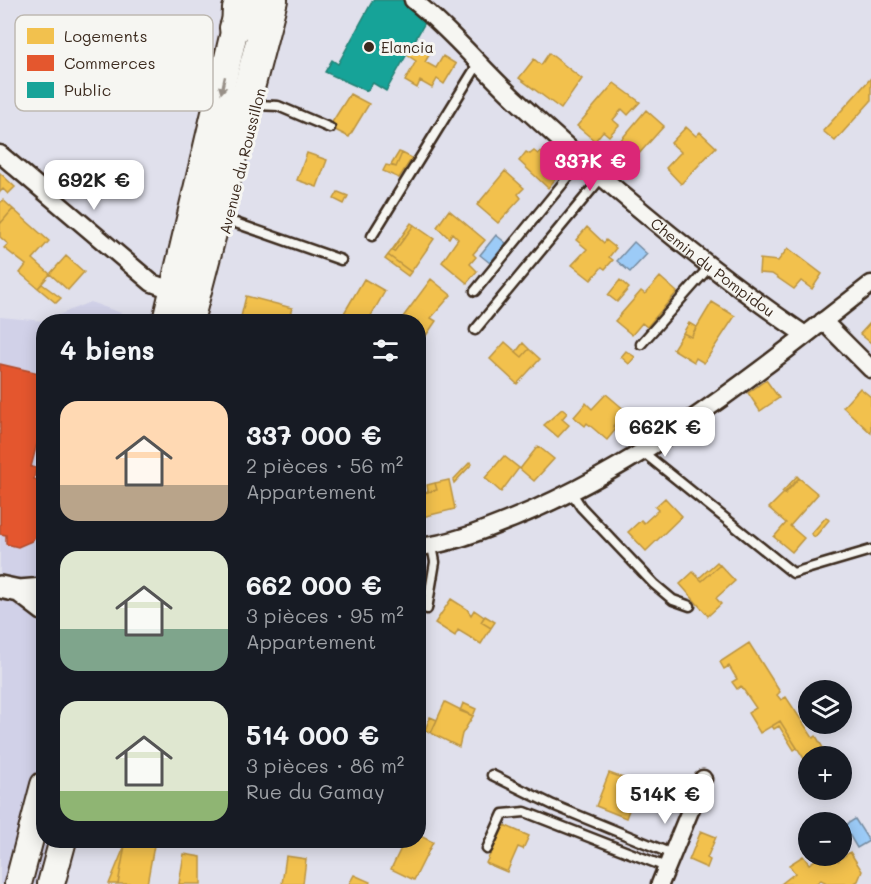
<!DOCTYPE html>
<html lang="fr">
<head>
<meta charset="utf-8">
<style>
  body { margin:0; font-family:Mali,sans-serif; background:#242831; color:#f1f3f6; height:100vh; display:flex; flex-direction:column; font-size:22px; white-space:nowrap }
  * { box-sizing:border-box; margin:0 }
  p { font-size:20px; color:#9ea1a6 }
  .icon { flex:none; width:33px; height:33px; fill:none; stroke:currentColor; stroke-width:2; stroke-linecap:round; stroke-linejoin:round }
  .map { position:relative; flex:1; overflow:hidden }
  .side { position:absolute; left:36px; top:314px; width:390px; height:534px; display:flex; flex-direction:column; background:#171b24; border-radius:24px; box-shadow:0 3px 15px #0003 }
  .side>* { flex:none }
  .controls { position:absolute; left:798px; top:680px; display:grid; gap:12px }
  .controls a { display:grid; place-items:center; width:54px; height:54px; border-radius:50%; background:#171b24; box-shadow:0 3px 15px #0003; font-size:30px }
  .price { position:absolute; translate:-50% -51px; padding:0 14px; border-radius:12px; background:#fff; color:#222; font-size:20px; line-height:39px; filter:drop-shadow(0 2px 3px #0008) }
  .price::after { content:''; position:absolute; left:50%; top:36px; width:18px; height:14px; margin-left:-9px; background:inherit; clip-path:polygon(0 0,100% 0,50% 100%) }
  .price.on { background:#db2777; color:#fff }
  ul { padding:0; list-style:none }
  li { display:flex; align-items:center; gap:18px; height:150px; padding:0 24px }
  li span { display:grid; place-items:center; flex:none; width:168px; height:120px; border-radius:18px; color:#555 }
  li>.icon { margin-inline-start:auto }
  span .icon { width:72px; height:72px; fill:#fffc; stroke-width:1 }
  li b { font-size:26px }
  h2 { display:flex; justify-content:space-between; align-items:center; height:72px; padding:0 24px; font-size:26px }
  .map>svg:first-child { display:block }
</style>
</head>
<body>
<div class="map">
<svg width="871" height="884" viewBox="0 0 871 884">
  <rect width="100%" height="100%" fill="#e0e0ec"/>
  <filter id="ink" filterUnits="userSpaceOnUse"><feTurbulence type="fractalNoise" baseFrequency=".0167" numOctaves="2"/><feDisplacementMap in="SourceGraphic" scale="12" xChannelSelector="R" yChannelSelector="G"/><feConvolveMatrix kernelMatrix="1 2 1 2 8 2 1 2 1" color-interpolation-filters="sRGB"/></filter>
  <g filter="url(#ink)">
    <path fill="#d1d1e8" d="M90,302L144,321H44Z
      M0,317L44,321V840H49L39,879L51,884H0Z"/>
    <path fill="#9ccbf7" stroke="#758ba0" stroke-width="1.5" d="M496,235L506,243L490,263L480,255Z
      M634,242L647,254L630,272L617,261Z
      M855,819L869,841L857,848L844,826Z"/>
    <path fill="#f2c14e" stroke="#bb9440" stroke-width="1.5" d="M416,41L432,50L425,62L436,68L443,56L456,64L444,84L437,79L432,88L420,81L417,88L405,81L416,61L407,55Z
      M549,53L582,79L561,109L519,78L534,59L541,65Z
      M871,78V101L835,141L823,131Z
      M614,83L640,102L628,115L622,109L613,120L619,125L609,136L603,131L595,141L577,126Z
      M350,94L369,104L349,137L329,127Z
      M646,110L664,126L628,166L618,157L627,148L620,141Z
      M686,127L696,136L700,132L716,147L681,184L666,168L681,152L671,143Z
      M534,151L538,154L541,151L563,170L548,188L519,161L526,152L530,154Z
      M399,152L402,153L396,167L391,165Z
      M307,153L327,160L317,187L297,180Z
      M402,153L412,158L399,178L383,171L386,165L396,167Z
      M505,171L524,188L518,194L521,198L498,223L477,205Z
      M0,173L15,187L8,194L3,189L0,192Z
      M338,192L348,196L344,204L334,199Z
      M3,200L13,209L0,224V203Z
      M13,209L49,241L33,259L50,274L66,256L84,272L68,290L50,274L38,288L20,273L26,265L4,248L8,244L0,237V224Z
      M449,210L485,240L473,254L476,257L470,264L477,271L467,283L442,262L458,239L452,233L449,238L437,227Z
      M411,223L414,225L394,252L392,250Z
      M414,225L434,239L411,272L388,255L392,250L394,252Z
      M587,227L604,243L606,240L616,248L609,257L613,260L605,269L602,267L591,280L572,265L587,249L576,240Z
      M788,248L822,274L812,289L801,281L794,289L772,274L759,273L760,259L778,261Z
      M388,255L411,272L408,276L385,259Z
      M660,277L677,292L647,327L642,323L632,335L615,321L641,291L645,294Z
      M364,279L385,291L368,321H342L340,320Z
      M431,279L451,295L431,318L436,321L423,340L418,337V321H400Z
      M620,280L629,288L617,302L608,295Z
      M42,284L61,298L56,303L38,288Z
      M246,296L292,308L288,321H240Z
      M712,302L735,316L704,363L696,358L694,362L673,349L683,333L691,337Z
      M871,322V343L860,334Z
      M689,323L696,327L691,337L683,333Z
      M505,342L522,357L529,349L540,359L517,384L490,359Z
      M523,343L529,349L522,357L516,352Z
      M626,351L635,357L629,364L621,357Z
      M766,380L779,398L760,411L748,393Z
      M860,388L871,397V433L843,407Z
      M606,394L626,411L613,426L616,429L607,440L587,423L585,426L574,417L586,403L592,409Z
      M562,409L567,413L562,419L569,425L558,437L544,425Z
      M538,446L554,459L534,481L520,469Z
      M504,456L519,468L501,492L485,478Z
      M470,462L472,464L454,483L453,480Z
      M797,476L799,478L785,494L782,492Z
      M799,478L818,494L790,526L804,538L792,552L774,537L786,523L769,508Z
      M449,480L455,509L418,518V494L437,490L435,483Z
      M435,483L437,490L428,492L427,485Z
      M665,498L682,516L646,551L628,532L641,520L644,523L654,514L658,510L655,507Z
      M826,517L829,520L815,537L811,534Z
      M717,562L720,565L702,581L699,578Z
      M720,565L735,581L716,598L721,604L708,616L680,584L693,572L702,581Z
      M451,599L467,609L471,615L474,610L484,617L481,622L491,628L481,644L458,630L455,636L435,623Z
      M485,616L495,622L491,628L481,622Z
      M749,643L780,692L777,695L781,700L786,697L813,738L816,736L826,753L808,756V765L780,721L760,733L748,713L756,708L741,686L737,689L732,682L737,679L729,666L724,669L720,662Z
      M445,702L473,716L462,734L459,747L431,733Z
      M463,703L476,709L473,716L460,711Z
      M430,717L437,720L431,733L425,730Z
      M780,721L797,748L794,750L779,726L774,729L772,726Z
      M609,773L631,781L620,801L631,805L626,818L596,806Z
      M504,825L529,836L523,849L518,847L507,872L486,863Z
      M701,831L716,837L707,858L710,860L707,868L689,860Z
      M418,835L433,842L414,880L391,869L405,840H418Z
      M126,840H155L147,884H118Z
      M125,845L118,884H109Z
      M850,852L862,871L858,881L853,884H829L821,880L815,884H781L795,873L789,865L803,856L809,864L815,860V855L835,857L838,861Z
      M184,854L201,857V884H179Z
      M286,856L306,859L303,884H282Z
      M354,875L370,882L369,884H349Z"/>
    <path fill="#e4572e" stroke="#b14a29" stroke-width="1.5" d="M0,364L43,374L44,371V438L39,436L31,467L36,468L34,479L44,482V524L32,541L18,547L6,544V535L0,534Z"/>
    <path fill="#17a398" stroke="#227f73" stroke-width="1.5" d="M373,0H403L427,19L386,91L373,83L367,91L325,72L332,60L338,64Z"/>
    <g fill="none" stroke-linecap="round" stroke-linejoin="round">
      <defs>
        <path id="service" d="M257,105L278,106L330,128
          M227,220L341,260
          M372,236L478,64
          M475,291L582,160
          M475,330L601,178
          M641,344L711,265
          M644,453L793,573L871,550
          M572,493L581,507L654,584L673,600L690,606
          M427,609L435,562L432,546
          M492,775L553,805L672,854
          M487,849L503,814L525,812L666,867"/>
        <g id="minor">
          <path id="s1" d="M413,0C451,30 482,69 518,102C609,186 703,266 805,335"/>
          <path d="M0,154L152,283L174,291"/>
          <path d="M823,321L871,369"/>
          <path d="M418,547C451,544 484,530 514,518C647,464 759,371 871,284"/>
          <path d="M660,884L703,779"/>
        </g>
        <path id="tertiary" d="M0,587L19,591L44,589
          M19,591L44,610"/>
        <path id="primary" d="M166,321L235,28L236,9
          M18,884L44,785
          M51,884L63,840"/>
        <path id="motorway" d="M235,28L245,0
          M188,321L272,0"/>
      </defs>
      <use href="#service" stroke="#3b2a1e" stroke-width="13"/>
      <use href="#minor" stroke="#3b2a1e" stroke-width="21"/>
      <use href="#tertiary" stroke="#3b2a1e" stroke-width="26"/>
      <use href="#primary" stroke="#3b2a1e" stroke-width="30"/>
      <use href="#motorway" stroke="#3b2a1e" stroke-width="34"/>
      <use href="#service" stroke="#f6f6f2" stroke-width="8"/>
      <use href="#minor" stroke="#f6f6f2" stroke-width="16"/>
      <use href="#tertiary" stroke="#f6f6f2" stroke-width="21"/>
      <use href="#primary" stroke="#f6f6f2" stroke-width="26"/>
      <use href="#motorway" stroke="#f6f6f2" stroke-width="30"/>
    </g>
    <defs><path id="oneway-solid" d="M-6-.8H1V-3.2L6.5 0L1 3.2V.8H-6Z" transform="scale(1.5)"/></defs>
    <use fill="#989088" href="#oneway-solid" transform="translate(223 85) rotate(103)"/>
  </g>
  <circle fill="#3b2a1e" stroke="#f6f6f2" stroke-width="2" cx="369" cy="47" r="6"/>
  <g text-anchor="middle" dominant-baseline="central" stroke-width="6" stroke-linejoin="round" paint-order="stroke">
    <g font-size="15" fill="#3b2a1e" stroke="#f6f6f2" text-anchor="start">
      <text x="381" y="47">Elancia</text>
    </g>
    <g font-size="15" fill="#3b2a1e" stroke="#f6f6f2">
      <text transform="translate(242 161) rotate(-76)">Avenue du Roussillon</text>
      <text stroke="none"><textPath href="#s1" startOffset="402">Chemin du Pompidou</textPath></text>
    </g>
  </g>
  <rect x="15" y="15" width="198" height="96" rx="9" fill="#f6f6f2" stroke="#beb9b2" stroke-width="1.5"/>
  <rect x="27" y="28" width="27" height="16" fill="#f2c14e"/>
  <rect x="27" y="55" width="27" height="16" fill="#e4572e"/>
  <rect x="27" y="82" width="27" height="16" fill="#17a398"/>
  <g font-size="16" fill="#3b2a1e">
    <text x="64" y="42">Logements</text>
    <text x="64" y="69">Commerces</text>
    <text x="64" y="96">Public</text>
  </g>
</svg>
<div class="controls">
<a><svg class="icon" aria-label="layers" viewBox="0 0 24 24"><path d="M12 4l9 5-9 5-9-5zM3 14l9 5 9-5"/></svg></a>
<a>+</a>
<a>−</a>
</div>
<b class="price on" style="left:590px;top:192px">337K €</b>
<b class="price" style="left:94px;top:211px">692K €</b>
<b class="price" style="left:665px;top:458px">662K €</b>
<b class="price" style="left:665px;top:825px">514K €</b>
<section class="side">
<h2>4 biens<svg class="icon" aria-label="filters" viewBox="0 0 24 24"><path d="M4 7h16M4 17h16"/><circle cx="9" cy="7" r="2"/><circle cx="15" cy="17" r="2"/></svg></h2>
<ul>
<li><span style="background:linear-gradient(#ffd9b3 70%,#b9a48a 0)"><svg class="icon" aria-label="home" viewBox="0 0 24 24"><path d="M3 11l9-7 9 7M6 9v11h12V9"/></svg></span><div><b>337 000 €</b><p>2 pièces · 56 m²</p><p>Appartement</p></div></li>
<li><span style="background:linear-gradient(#dfe7d0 65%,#7fa58c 0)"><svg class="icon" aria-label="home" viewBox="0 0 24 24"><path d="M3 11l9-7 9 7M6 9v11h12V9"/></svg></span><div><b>662 000 €</b><p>3 pièces · 95 m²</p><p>Appartement</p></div></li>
<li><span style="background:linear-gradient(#dfe7d0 75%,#8fb573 0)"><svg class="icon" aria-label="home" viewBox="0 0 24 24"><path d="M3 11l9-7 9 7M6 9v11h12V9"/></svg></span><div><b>514 000 €</b><p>3 pièces · 86 m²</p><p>Rue du Gamay</p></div></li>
</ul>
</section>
</div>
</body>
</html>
